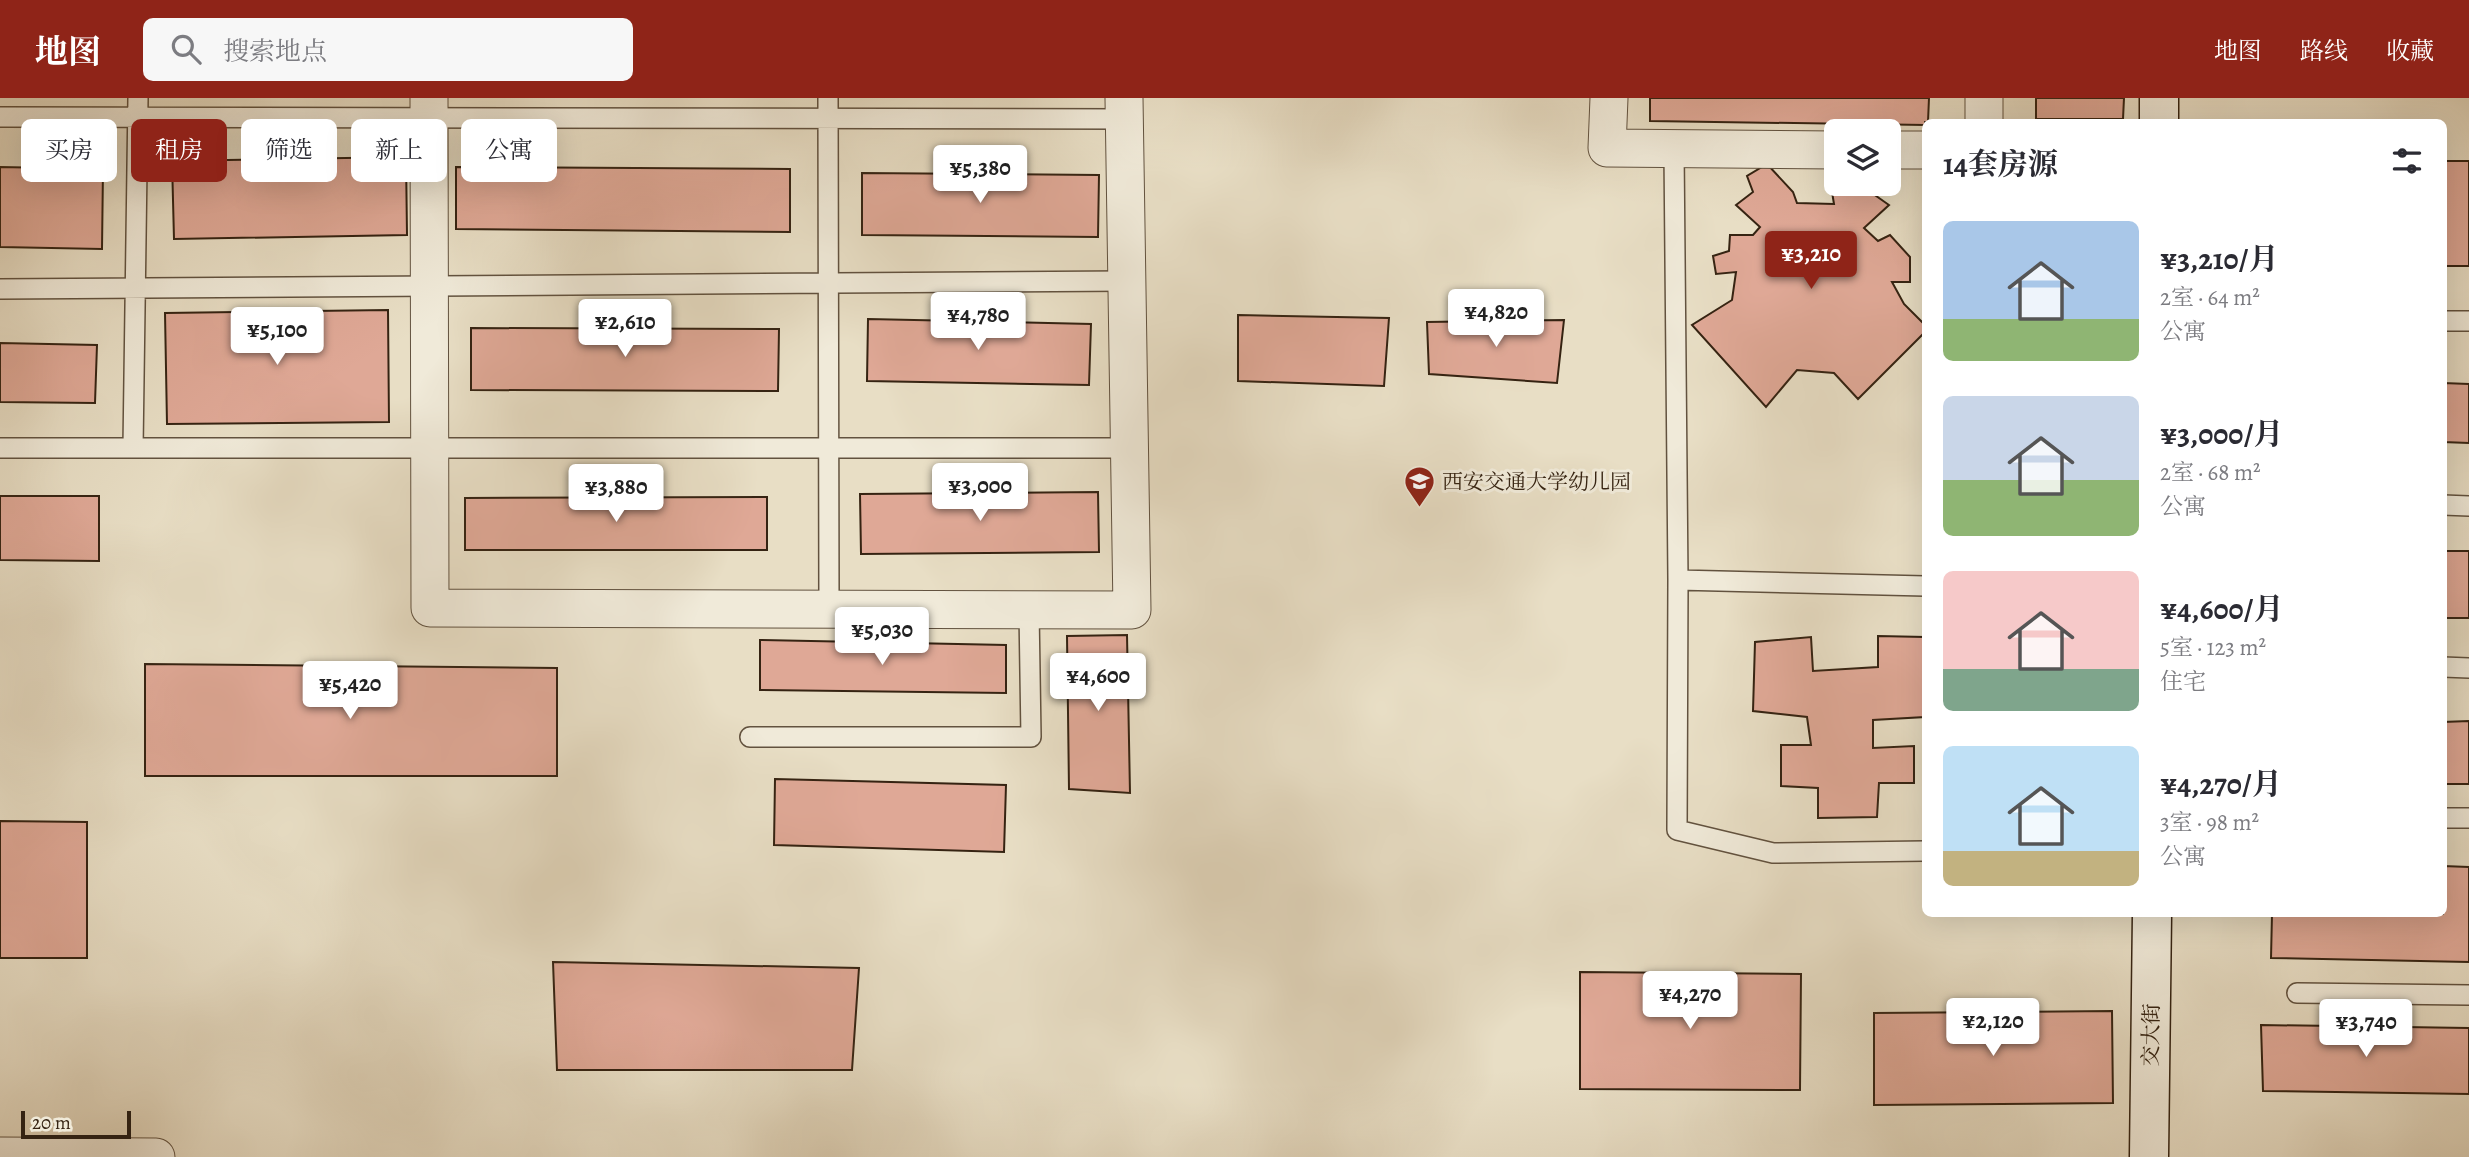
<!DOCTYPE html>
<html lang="zh">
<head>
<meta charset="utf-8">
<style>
  body { margin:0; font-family:Alegreya,"Noto Serif SC",serif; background:#f7f7f7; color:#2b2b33; height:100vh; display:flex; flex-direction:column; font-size:26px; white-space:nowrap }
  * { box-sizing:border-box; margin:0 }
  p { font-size:23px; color:#7c7c81 }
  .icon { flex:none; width:38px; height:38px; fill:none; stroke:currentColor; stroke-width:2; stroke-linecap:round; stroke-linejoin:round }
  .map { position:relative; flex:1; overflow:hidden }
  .sheet { position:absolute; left:1922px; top:21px; width:525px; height:798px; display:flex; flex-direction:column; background:#fff; border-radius:10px; box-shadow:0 7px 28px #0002 }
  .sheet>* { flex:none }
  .top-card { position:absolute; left:21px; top:21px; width:665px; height:63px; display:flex; gap:14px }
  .controls { position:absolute; left:1824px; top:21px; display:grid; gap:14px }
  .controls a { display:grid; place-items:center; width:77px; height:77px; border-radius:10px; background:#fff; box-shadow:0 7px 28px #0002; font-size:35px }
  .scale { position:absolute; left:21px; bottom:18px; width:110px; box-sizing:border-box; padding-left:7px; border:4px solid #352312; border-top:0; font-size:19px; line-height:24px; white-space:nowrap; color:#352312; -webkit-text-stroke:5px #f0ead9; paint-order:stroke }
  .price { position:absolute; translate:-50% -60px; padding:0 16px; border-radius:7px; background:#fff; color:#222; font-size:23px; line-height:46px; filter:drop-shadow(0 2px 4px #0008) }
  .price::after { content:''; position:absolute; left:50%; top:42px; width:21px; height:16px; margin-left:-10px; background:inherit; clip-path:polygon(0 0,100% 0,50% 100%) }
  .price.active { background:#8f2418; color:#fff }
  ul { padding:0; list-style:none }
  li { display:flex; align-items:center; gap:21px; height:175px; padding:0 21px }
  li span { display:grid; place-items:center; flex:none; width:196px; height:140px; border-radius:10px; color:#555 }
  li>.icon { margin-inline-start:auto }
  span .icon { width:84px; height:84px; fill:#fffc; stroke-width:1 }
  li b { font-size:30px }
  h2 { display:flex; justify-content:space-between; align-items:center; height:84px; padding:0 21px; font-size:30px }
  .pill { padding:0 24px; border-radius:10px; background:#fff; box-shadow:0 7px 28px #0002; font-size:24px; line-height:63px }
  .pill.active { background:#8f2418; color:#fff }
  header { display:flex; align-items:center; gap:42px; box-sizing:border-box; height:98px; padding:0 35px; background:#8f2418; color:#fff }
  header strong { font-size:33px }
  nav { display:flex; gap:38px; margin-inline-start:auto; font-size:24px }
  .search { width:490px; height:63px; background:#f7f7f7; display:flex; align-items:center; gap:18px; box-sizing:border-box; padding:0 24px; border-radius:10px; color:#7c7c81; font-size:26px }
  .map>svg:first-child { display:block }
</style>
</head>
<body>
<header>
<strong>地图</strong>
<div class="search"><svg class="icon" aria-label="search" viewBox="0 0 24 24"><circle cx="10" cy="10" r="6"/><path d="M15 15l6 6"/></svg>搜索地点</div>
<nav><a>地图</a><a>路线</a><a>收藏</a></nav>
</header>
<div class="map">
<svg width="2469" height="1059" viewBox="0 0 2469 1059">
  <rect width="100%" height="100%" fill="#e8dec5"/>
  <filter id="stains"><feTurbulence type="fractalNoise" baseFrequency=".00286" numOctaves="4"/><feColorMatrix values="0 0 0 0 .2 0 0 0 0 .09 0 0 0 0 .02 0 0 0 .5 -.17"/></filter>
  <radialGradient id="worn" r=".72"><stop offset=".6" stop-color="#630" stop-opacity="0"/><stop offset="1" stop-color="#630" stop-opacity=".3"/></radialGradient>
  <path fill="#dfa896" stroke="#352312" stroke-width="2" d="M1650,0H1929L1928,24H1925V27L1650,23Z
    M2036,0H2124L2123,21H2036Z
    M406,59L407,137L174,141L172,63Z
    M2443,63H2469V168H2443Z
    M1767,66L1793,94L1797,105L1834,106L1832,94L1842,86H1879L1872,95L1889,107L1864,130L1878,143L1890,137L1910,159V184H1892L1904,206L1925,227V234L1858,301L1834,275L1797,272L1766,309L1692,227L1732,202L1736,174L1716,176L1713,158L1729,153L1730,137H1753L1760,129L1736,107L1753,94L1747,78Z
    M0,69L103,71L102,151L0,149Z
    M456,69L790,71V134L456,131Z
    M862,75L1099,77L1098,139L862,137Z
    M388,212L389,324L167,326L165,215Z
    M1238,217L1389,220L1384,288L1238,283Z
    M868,221L1091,226L1089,287L867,283Z
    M1564,222L1557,285L1429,276L1427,224Z
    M471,230L779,231L778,293L471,292Z
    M0,245L97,247L95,305L0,304Z
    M2443,285L2469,286V345L2443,344Z
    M1098,394L1099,454L861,456L860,396Z
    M0,398H99V463L0,462Z
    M767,399V452H465V400Z
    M2443,453H2469V520H2443Z
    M1127,537L1130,695L1069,691L1067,538Z
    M1878,538L1925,539V619L1873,622V650L1914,648V685H1879L1877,719L1818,720V690L1781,688V647H1811L1807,619L1753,613L1755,544L1811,539L1813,573L1878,569Z
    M760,542L1006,547V595L760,592Z
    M145,566L557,570V678H145Z
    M2469,623V686H2443V624Z
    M775,681L1006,687L1004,754L774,747Z
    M0,723L87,724V860H0Z
    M2443,768L2469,769V864L2271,860L2272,816H2443Z
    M553,864L859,870L852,972H557Z
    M1580,874L1801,876L1800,992L1580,991Z
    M2112,913L2113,1005L1874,1007V915Z
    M2261,927L2469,930V996L2263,993Z"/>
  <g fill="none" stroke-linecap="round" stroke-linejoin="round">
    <defs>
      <path id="lane" d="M828,0L829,511
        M0,19L1124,21
        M1674,52L1678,482L1925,488
        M0,191L1126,183
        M2443,223H2469
        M0,350H1129
        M133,350L138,0
        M2443,407L2469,408
        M1678,482L1677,732L1773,755L1925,753
        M2443,569L2469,570
        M750,639H1031L1029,512
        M2443,720H2469
        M2297,895L2469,897"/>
      <path id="street" d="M429,0L430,510L1132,512L1124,0
        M1609,0L1607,50L1836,52
        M1984,24V0
        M1888,52H1925
        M0,1058L156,1059"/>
      <path id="secondary" d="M2159,0V24
        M2149,1059L2152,816"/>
    </defs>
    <use href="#lane" stroke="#62523f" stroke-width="22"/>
    <use href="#street" stroke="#62523f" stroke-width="39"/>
    <use href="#secondary" stroke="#352312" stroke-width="41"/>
    <use href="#lane" stroke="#f0ead9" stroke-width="19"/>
    <use href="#street" stroke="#f0ead9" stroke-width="37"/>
    <use href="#secondary" stroke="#f0ead9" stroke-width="38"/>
  </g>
  <defs>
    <symbol id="school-pin" viewBox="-11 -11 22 30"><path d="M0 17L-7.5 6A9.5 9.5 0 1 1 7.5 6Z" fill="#8f2418" stroke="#f0ead9"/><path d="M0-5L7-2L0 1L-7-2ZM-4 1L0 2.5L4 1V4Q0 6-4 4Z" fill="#fff"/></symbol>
  </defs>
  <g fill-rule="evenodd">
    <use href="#school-pin" x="1402" y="366" width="35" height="47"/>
  </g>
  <g text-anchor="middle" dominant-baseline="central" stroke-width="6" stroke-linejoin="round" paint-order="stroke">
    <g font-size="21" fill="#352312" stroke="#f0ead9" text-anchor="start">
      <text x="1442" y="384">西安交通大学幼儿园</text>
    </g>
    <g font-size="21" fill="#352312" stroke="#f0ead9">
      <text transform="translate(2151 937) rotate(-89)">交大街</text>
    </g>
  </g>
  <rect width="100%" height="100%" filter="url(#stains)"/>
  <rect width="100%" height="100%" fill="url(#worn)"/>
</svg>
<div class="controls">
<a><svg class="icon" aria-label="layers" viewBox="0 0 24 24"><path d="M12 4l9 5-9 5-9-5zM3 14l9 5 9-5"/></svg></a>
</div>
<div class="scale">20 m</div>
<b class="price" style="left:980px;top:107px">¥5,380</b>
<b class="price active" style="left:1811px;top:193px">¥3,210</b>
<b class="price" style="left:1496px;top:251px">¥4,820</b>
<b class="price" style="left:978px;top:254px">¥4,780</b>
<b class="price" style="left:625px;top:261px">¥2,610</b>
<b class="price" style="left:277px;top:269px">¥5,100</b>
<b class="price" style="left:980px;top:425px">¥3,000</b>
<b class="price" style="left:616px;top:426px">¥3,880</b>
<b class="price" style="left:882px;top:569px">¥5,030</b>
<b class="price" style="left:1098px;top:615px">¥4,600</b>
<b class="price" style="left:350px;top:623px">¥5,420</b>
<b class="price" style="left:1690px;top:933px">¥4,270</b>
<b class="price" style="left:1993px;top:960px">¥2,120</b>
<b class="price" style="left:2366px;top:961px">¥3,740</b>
<div class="top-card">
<a class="pill">买房</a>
<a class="pill active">租房</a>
<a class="pill">筛选</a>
<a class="pill">新上</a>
<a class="pill">公寓</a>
</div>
<section class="sheet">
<h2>14套房源<svg class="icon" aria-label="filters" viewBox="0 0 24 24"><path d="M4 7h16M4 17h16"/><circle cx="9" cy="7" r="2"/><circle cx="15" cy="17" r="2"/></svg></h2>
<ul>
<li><span style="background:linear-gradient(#a9c7e8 70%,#8fb573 0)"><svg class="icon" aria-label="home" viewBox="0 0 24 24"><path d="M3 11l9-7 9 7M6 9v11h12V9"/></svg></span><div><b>¥3,210/月</b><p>2室 · 64 m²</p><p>公寓</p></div></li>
<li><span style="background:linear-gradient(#c9d6e8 60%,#8fb573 0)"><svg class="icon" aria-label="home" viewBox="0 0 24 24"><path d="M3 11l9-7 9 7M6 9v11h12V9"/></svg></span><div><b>¥3,000/月</b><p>2室 · 68 m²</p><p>公寓</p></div></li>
<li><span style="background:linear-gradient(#f6c9c9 70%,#7fa58c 0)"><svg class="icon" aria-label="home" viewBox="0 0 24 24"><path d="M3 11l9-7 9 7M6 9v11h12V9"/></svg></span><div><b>¥4,600/月</b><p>5室 · 123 m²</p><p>住宅</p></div></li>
<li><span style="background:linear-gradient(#bfe0f5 75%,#c2b280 0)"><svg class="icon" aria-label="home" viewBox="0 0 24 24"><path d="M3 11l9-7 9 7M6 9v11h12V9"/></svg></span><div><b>¥4,270/月</b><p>3室 · 98 m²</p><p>公寓</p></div></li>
</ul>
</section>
</div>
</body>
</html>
